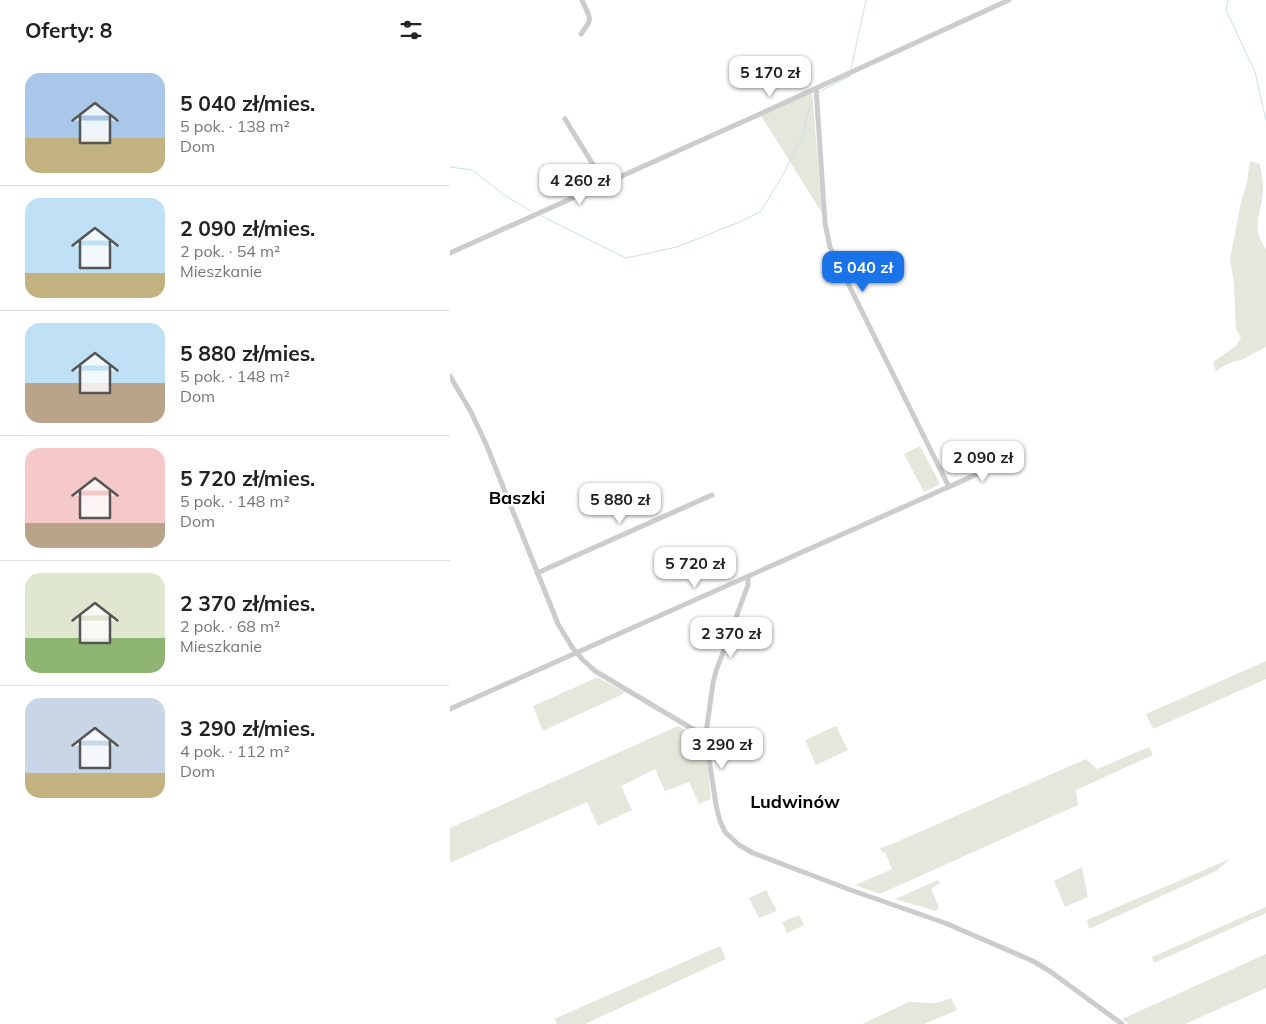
<!DOCTYPE html>
<html lang="pl">
<head>
<meta charset="utf-8">
<style>
  body { margin:0; font-family:Mulish,sans-serif; background:#f6f6f6; color:#222; height:100vh; display:flex; flex-direction:column; font-size:19px; white-space:nowrap }
  * { box-sizing:border-box; margin:0 }
  p { font-size:16px; color:#767676 }
  .icon { flex:none; width:28px; height:28px; fill:none; stroke:currentColor; stroke-width:2; stroke-linecap:round; stroke-linejoin:round }
  .map { position:relative; flex:1; overflow:hidden }
  .sheet { display:flex; flex-direction:column; background:#fff; width:450px }
  .sheet>* { flex:none }
  .price { position:absolute; translate:-50% -42px; padding:0 11px; border-radius:10px; background:#fff; color:#222; font-size:16px; line-height:32px; filter:drop-shadow(0 1px 2px #0008) }
  .price::after { content:''; position:absolute; left:50%; top:30px; width:15px; height:11px; margin-left:-8px; background:inherit; clip-path:polygon(0 0,100% 0,50% 100%) }
  .price.active { background:#1a73e8; color:#fff }
  ul { padding:0; list-style:none }
  li { display:flex; align-items:center; gap:15px; height:125px; padding:0 25px }
  li+li { border-top:1px solid #e0e0e0 }
  li span { display:grid; place-items:center; flex:none; width:140px; height:100px; border-radius:15px; color:#555 }
  li>.icon { margin-inline-start:auto }
  span .icon { width:60px; height:60px; fill:#fffc; stroke-width:1 }
  li b { font-size:21px }
  h2 { display:flex; justify-content:space-between; align-items:center; height:60px; padding:0 25px; font-size:21px }
  main { display:flex; flex:1; min-height:0 }
  .map>svg:first-child { display:block }
</style>
</head>
<body>
<main>
<section class="sheet">
<h2>Oferty: 8<svg class="icon" aria-label="filters" viewBox="0 0 24 24"><path d="M4 7h16M4 17h16"/><circle cx="9" cy="7" r="2"/><circle cx="15" cy="17" r="2"/></svg></h2>
<ul>
<li><span style="background:linear-gradient(#a9c7e8 65%,#c2b280 0)"><svg class="icon" aria-label="home" viewBox="0 0 24 24"><path d="M3 11l9-7 9 7M6 9v11h12V9"/></svg></span><div><b>5 040 zł/mies.</b><p>5 pok. · 138 m²</p><p>Dom</p></div></li>
<li><span style="background:linear-gradient(#bfe0f5 75%,#c2b280 0)"><svg class="icon" aria-label="home" viewBox="0 0 24 24"><path d="M3 11l9-7 9 7M6 9v11h12V9"/></svg></span><div><b>2 090 zł/mies.</b><p>2 pok. · 54 m²</p><p>Mieszkanie</p></div></li>
<li><span style="background:linear-gradient(#bfe0f5 60%,#b9a48a 0)"><svg class="icon" aria-label="home" viewBox="0 0 24 24"><path d="M3 11l9-7 9 7M6 9v11h12V9"/></svg></span><div><b>5 880 zł/mies.</b><p>5 pok. · 148 m²</p><p>Dom</p></div></li>
<li><span style="background:linear-gradient(#f6c9c9 75%,#b9a48a 0)"><svg class="icon" aria-label="home" viewBox="0 0 24 24"><path d="M3 11l9-7 9 7M6 9v11h12V9"/></svg></span><div><b>5 720 zł/mies.</b><p>5 pok. · 148 m²</p><p>Dom</p></div></li>
<li><span style="background:linear-gradient(#dfe7d0 65%,#8fb573 0)"><svg class="icon" aria-label="home" viewBox="0 0 24 24"><path d="M3 11l9-7 9 7M6 9v11h12V9"/></svg></span><div><b>2 370 zł/mies.</b><p>2 pok. · 68 m²</p><p>Mieszkanie</p></div></li>
<li><span style="background:linear-gradient(#c9d6e8 75%,#c2b280 0)"><svg class="icon" aria-label="home" viewBox="0 0 24 24"><path d="M3 11l9-7 9 7M6 9v11h12V9"/></svg></span><div><b>3 290 zł/mies.</b><p>4 pok. · 112 m²</p><p>Dom</p></div></li>
</ul>
</section>
<div class="map">
<svg width="816" height="1024" viewBox="0 0 816 1024">
  <rect width="100%" height="100%" fill="#fff"/>
  <path fill="#e5e7dc" d="M362,89L372,213L310,114Z
    M800,161L810,164C811,173 814,183 813,192C811,215 800,227 816,249V347L791,360L779,363L766,371L763,362L786,346L791,338L786,329L784,284L780,259L791,202L797,183Z
    M470,446L490,484L474,492L454,454Z
    M816,661V679L703,729L696,714Z
    M146,678H149L173,691L174,692L173,694L93,731L83,706Z
    M228,726C234,730 242,734 248,738C258,746 259,786 261,799L249,804L239,782L215,791L205,769L171,786L182,810L148,826L137,802L0,863V828Z
    M386,726L398,750L366,765L355,740Z
    M699,747L703,755L626,790L628,805L430,894L405,885L442,869L435,852L432,853L430,848L442,844L636,759L647,769Z
    M780,859L766,871L639,929L637,920Z
    M632,867L638,897L615,907L604,881Z
    M488,880L490,883L481,889L489,907L486,911L445,899Z
    M316,890L327,911L309,918L299,898Z
    M816,907V913L704,963L702,957Z
    M349,915L354,925L337,933L332,922Z
    M270,946L276,959L135,1024H107L104,1019Z
    M816,954V988L735,1024H679L672,1019Z
    M501,998L507,1010L474,1024H412L459,1002L486,1003Z"/>
  <g fill="none" stroke-linecap="round" stroke-linejoin="round">
    <path stroke="#cae2e6" stroke-width="1" d="M778,0L776,10L805,72L816,120
      M401,69L416,0
      M369,92L400,76
      M0,167L22,170L54,195L81,211
      M91,216L176,258L227,247L292,221L311,211L334,173L352,137L359,108L363,101"/>
    <path stroke="#ccc" stroke-width="5" d="M131,34C144,17 140,19 132,0
      M366,88L375,223L380,247L499,487
      M115,119L155,184
      M0,253L310,114L559,0
      M0,376L21,412L36,444L108,624L122,647L132,659L145,671L246,731L253,737L257,746L266,805L270,821L275,832L289,845L303,853L398,889L495,923L583,961L601,972L672,1024
      M87,573L262,495
      M0,709L559,460
      M253,737L256,733L263,683L266,671L298,585V577"/>
  </g>
  <g text-anchor="middle" dominant-baseline="central" stroke-width="5" stroke-linejoin="round" paint-order="stroke">
    <g font-size="18" font-weight="bold" fill="#000" stroke="#fff">
      <text x="67" y="497">Baszki</text>
      <text x="345" y="801">Ludwinów</text>
    </g>
  </g>
</svg>
<b class="price" style="left:320px;top:98px">5 170 zł</b>
<b class="price" style="left:130px;top:206px">4 260 zł</b>
<b class="price active" style="left:413px;top:293px">5 040 zł</b>
<b class="price" style="left:533px;top:483px">2 090 zł</b>
<b class="price" style="left:170px;top:525px">5 880 zł</b>
<b class="price" style="left:245px;top:589px">5 720 zł</b>
<b class="price" style="left:281px;top:659px">2 370 zł</b>
<b class="price" style="left:272px;top:770px">3 290 zł</b>
</div>
</main>
</body>
</html>
